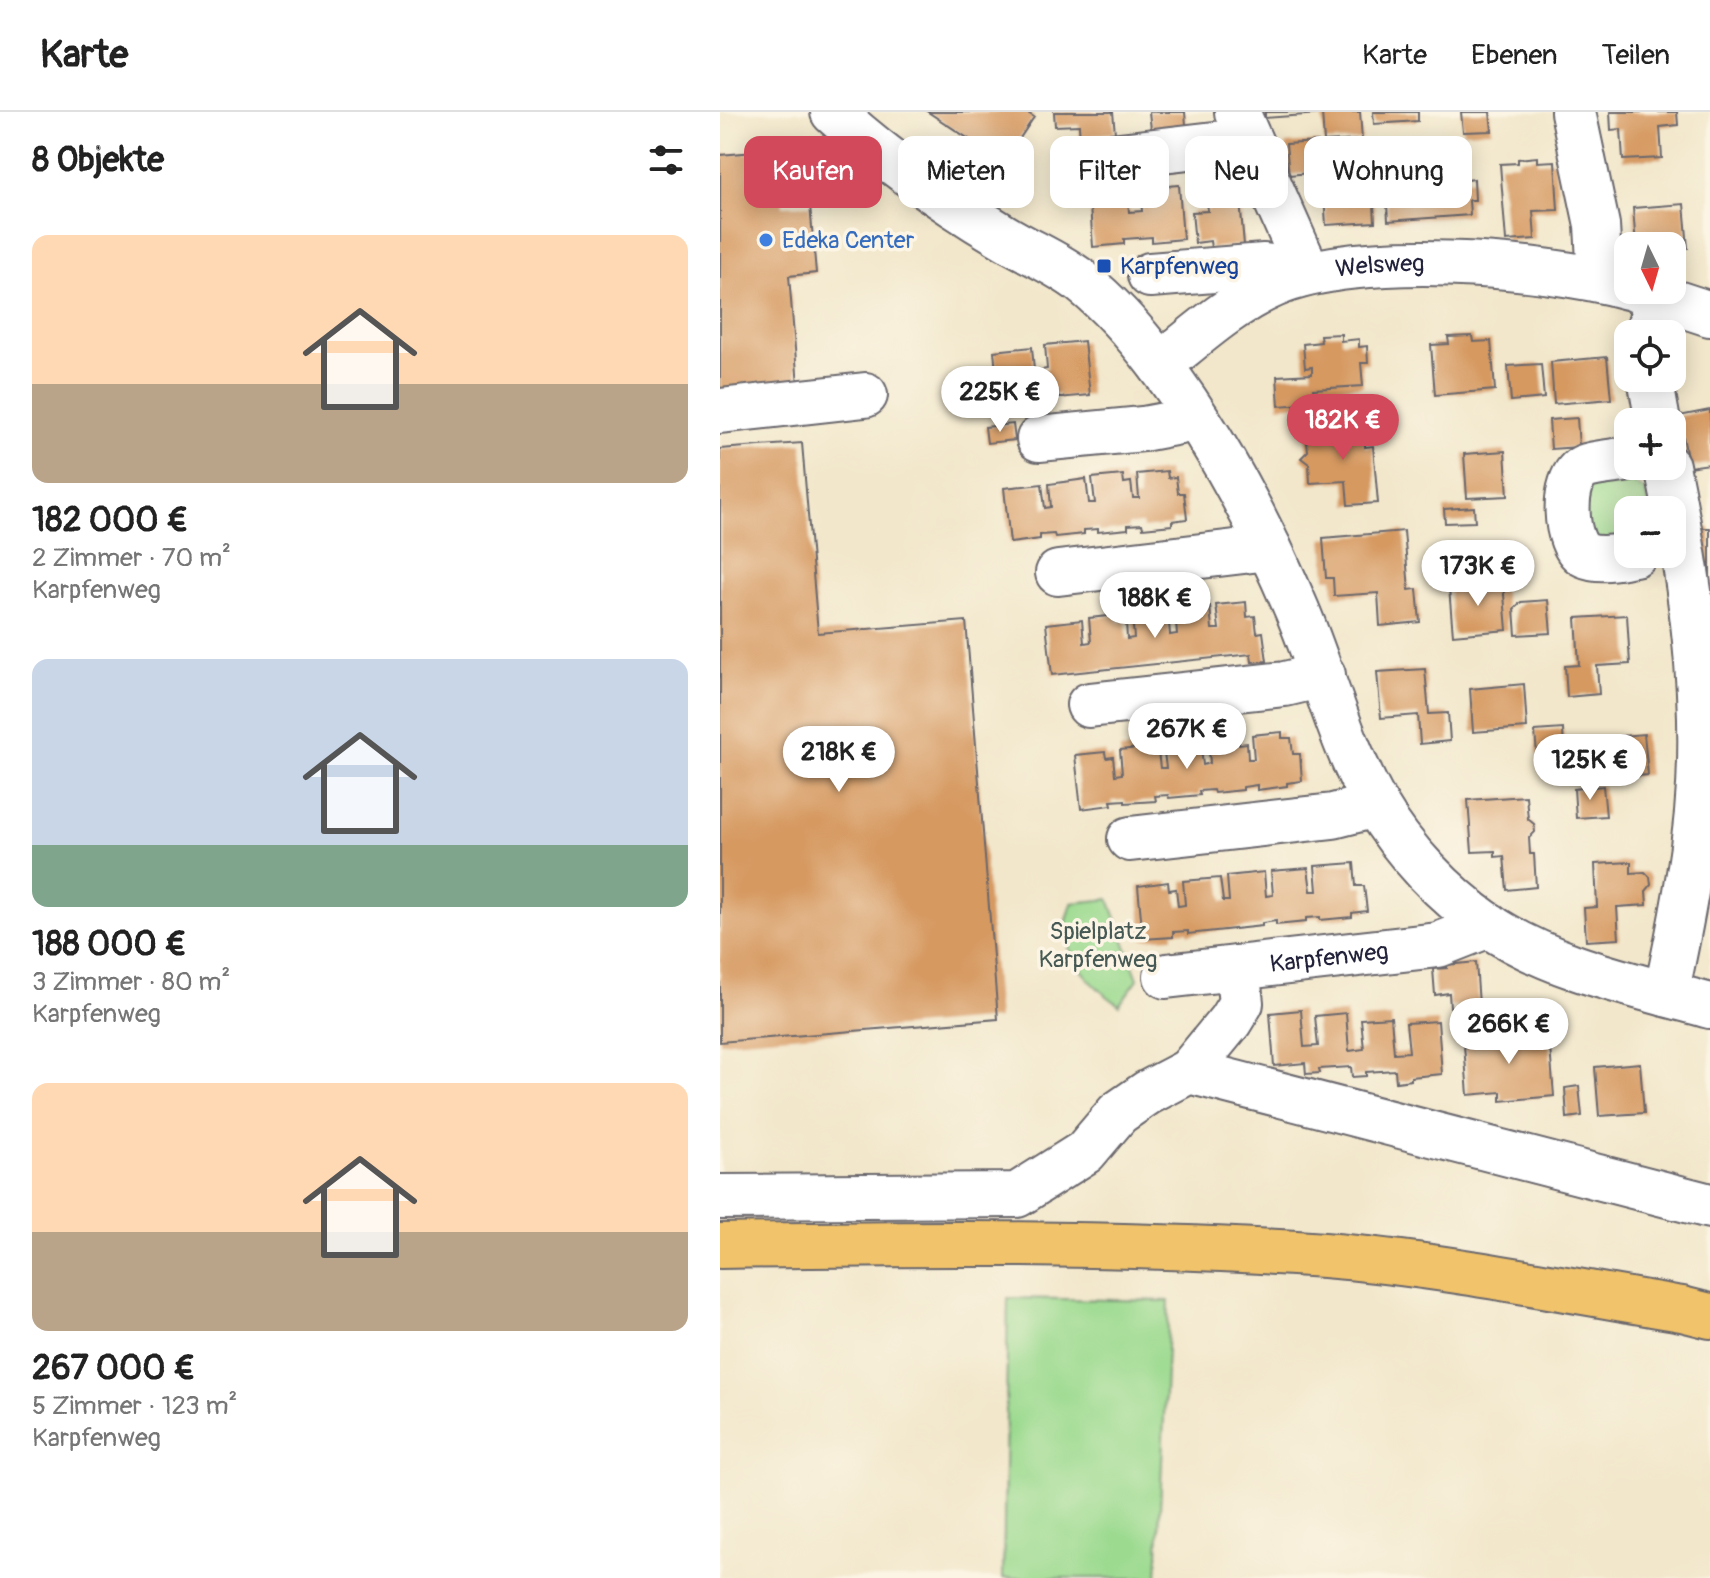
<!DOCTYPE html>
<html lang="de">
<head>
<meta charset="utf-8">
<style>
  body { margin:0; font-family:Pangolin,sans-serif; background:#f2f2f2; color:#222; height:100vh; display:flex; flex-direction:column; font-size:30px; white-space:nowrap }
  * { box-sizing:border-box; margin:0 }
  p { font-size:26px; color:#767676 }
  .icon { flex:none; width:44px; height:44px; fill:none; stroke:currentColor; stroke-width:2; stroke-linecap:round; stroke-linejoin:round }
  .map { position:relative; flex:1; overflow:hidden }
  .panel { display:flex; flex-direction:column; background:#fff; width:720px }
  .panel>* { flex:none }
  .guide { position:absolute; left:24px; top:24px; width:760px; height:72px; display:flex; gap:16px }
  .needle { width:52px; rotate:175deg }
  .buttons { position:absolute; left:894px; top:120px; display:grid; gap:16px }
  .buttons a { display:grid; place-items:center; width:72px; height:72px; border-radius:16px; background:#fff; box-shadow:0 4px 20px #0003; font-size:40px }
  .price { position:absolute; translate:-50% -68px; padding:0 18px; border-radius:28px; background:#fff; color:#222; font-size:26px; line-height:52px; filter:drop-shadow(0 2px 4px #0008) }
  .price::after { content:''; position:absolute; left:50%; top:48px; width:24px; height:18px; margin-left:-12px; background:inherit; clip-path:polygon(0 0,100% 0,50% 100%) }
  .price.current { background:#d1495b; color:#fff }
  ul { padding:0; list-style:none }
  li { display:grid; align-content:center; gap:16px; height:424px; padding:0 32px }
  li span { display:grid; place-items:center; height:248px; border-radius:16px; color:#555 }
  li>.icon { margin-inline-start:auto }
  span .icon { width:144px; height:144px; fill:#fffc; stroke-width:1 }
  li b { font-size:34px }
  h2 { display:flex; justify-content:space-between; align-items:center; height:96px; padding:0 32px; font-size:34px }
  .tag { padding:0 28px; border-radius:16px; background:#fff; box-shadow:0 4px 20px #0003; font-size:28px; line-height:72px }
  .tag.current { background:#d1495b; color:#fff }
  header { display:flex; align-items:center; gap:48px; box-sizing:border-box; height:112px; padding:0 40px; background:#fff; border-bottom:2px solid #e0e0e0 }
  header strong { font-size:38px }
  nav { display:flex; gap:44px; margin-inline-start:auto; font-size:28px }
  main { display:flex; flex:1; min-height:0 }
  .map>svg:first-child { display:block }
</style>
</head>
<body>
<header>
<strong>Karte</strong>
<nav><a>Karte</a><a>Ebenen</a><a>Teilen</a></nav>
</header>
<main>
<section class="panel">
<h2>8 Objekte<svg class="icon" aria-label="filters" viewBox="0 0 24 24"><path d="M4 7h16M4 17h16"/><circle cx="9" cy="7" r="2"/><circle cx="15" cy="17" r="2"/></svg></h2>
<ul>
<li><span style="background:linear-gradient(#ffd9b3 60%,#b9a48a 0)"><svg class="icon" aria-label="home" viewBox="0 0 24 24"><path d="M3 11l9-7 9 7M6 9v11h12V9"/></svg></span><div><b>182 000 €</b><p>2 Zimmer · 70 m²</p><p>Karpfenweg</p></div></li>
<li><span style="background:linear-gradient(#c9d6e8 75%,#7fa58c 0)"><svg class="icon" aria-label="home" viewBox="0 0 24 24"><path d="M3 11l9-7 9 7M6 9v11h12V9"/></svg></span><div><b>188 000 €</b><p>3 Zimmer · 80 m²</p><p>Karpfenweg</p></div></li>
<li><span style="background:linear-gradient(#ffd9b3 60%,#b9a48a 0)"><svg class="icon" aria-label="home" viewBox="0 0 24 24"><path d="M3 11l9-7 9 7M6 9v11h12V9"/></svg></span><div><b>267 000 €</b><p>5 Zimmer · 123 m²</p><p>Karpfenweg</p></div></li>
</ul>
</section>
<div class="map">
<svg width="990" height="1466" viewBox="0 0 990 1466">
  <rect width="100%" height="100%" fill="#fcf5e5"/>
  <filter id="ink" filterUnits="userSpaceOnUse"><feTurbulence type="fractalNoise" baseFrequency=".0125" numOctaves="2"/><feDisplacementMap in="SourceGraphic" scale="16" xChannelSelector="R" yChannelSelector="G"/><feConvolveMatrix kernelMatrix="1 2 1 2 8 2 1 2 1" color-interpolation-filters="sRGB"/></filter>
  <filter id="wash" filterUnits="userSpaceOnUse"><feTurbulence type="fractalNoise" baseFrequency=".006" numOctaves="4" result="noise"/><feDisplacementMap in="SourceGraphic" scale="32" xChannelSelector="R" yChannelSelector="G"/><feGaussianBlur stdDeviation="1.8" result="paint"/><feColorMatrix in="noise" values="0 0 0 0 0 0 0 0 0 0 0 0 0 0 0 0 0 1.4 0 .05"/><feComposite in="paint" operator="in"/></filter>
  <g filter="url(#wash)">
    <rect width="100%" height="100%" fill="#f2e7cb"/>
    <path fill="#9bda8f" stroke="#5e7e65" stroke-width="2" d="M905,366L925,379L929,398H908V429L878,433L860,416L869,370Z
      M389,787L418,867L399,893C374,875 346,850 346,816C346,808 350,799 352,791Z
      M288,1186L449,1189L437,1466H283Z"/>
    <g id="blocks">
      <path fill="#d69960" d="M208,0H306L314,5L284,50Z
        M334,0H393L395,21L374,23L375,28L360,29L359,13L335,14Z
        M429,0H465L466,13L431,17Z
        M545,0H599V2L545,6Z
        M602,0H640L642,28L604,30Z
        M653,0H698V9L654,12Z
        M741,0H770L772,19L743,20Z
        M890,0H957L958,13L940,15L942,46L903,48L901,17L891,18Z
        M598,30L600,60L569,63L566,32Z
        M58,38L63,94L90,93L96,161L69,164L78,273L0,279V43Z
        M817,45V50L835,49L838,98L813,99L815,127L786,129L780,52L798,51V47Z
        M746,51L747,68L754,67L755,88H749L750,103L668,109L666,75L687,73L686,56Z
        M652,61L655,110L606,113L604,83L598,80V69L602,64Z
        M459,73L463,127L432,130V125L404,127V132L373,135L369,80L407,77L409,100L422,99L420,76Z
        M519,78L524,133L491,136L490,129L475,131L472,100L488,99L486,81Z
        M964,92L968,136L916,134L913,96Z
        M621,222V229L639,227V235L647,234L648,251H641L643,274L593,277L595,291L559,294L557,264L592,262V255L585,256L583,232L601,230L600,223Z
        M752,224L753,230L771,229L775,278L715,283L711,233L729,232L728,225Z
        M364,229L370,283L338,286V282L279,292L274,239L312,235L314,258H321L327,257L325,233Z
        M887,245L891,287L834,292L831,250Z
        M821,252L824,286L791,289L788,254Z
        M990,298V352L969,355L959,304Z
        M857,306L859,335L831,337L829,308Z
        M617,311H628L634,317L644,316L645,335L653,334L658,391L628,393L626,369L590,371L589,352L581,346L588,339L586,321L611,319Z
        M293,312L295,328L267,331L265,315Z
        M82,331L98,521L246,509L278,907L0,930V337Z
        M785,339L788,384L747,386L744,342Z
        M447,359L448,366L456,365L458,381H464L467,407L452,409V413L423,416L422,412L408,413V417L378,420V417L364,418V422L335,425L334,422L320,423V427L290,431L284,376L322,372L325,396L331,395L329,372L366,367L369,391H375L372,366L403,363L404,371L411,370L413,386H419L417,362Z
        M754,395L755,410L725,411L724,397Z
        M982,416H990V484H987Z
        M684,419L689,478L697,477L700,510L660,514L658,481L614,484L613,466H606L603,426Z
        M767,468L768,473L783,471L787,518L733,523L729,476L746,475V470Z
        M828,488L831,521L796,523L794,497L801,490Z
        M526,490L527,505L535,504L537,521L543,520L547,549L532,550L531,542L332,563L326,512L362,508L364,531L371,530L369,506L398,503V510L406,509L407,527L414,526L412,503L448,499L450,523L457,522L455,498L490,494L492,517H499L496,493Z
        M907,503L910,552L877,554L879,582L847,585L845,554L859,553L856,506Z
        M705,557L709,602L728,601L730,629L700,632L698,603L661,606L657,560Z
        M804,572L807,616L753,620L750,577Z
        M843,617L844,641L817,643L815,619Z
        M562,620V626H571L573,642H580L582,669L567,671V674L537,678V673L523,675V678L494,681L493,678L479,679L480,683L449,686L448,683L435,684L436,689L405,691V688L391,689L392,693L361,697L355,643L385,640L386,646L393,645L395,663L402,662L400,638L429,635L430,641L438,640L440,656H446L443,633L473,630L474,636H481L483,653L490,651L488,627L518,624L519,632L527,631L528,647H534L532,623Z
        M924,622L928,663L883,667L879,626Z
        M883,674L886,704L856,706L854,677Z
        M806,684L808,707L814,712L815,720L809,726L810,742H814L816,775L787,778L784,744L775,745V739L752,740L748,688Z
        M911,750V761L925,760L930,765L931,773L926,779L927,793L897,795L899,827L866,829L864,796L877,795L875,752Z
        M634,751L636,774H644L647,799L632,801V805L600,808V805L586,806V810L556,813V809L542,811V814L468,822V819L453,820V825L423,827L418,774L448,770L449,778L456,777L458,794L465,793L463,769L500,766L503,789H509L507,764L544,760L546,784L553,783L551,759L588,756L591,779H597L595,754Z
        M756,850L759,893L730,895L729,881L715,883L713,857L727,856V853Z
        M581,898L584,935L598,934L595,904L626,901L629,939L644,937L641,907L671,905L674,941L689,940L686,911L718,909L722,962L691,965V968L676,970L675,958L646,960V964L632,965L631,955L599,957L600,961L586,962L585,951L554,954L550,901Z
        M769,918L770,927L829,923L834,984L781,989V980L748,983L743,921Z
        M920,951L924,1001L879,1004L875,955Z
        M859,974L862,1004L847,1006L845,976Z"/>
    </g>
  </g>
  <g filter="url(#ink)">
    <use href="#blocks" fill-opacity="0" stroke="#6b676d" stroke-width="2"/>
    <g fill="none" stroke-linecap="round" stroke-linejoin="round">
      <defs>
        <g id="minor">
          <path d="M113,0C165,48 223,88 283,124C309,140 338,151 362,170C391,193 417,223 439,252C495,326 541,413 577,498C604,562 621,633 656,693C683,739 725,783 768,813C833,857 916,873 990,894"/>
          <path d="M517,0L588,160"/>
          <path d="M853,0L877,113L879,149L876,167"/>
          <path d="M391,44L529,28"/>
          <path d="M430,163L544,154L582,159"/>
          <path d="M917,178L990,202"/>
          <path d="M927,222L938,184"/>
          <path id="s1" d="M440,253C475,225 512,191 554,173C637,137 821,151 908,175"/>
          <path d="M930,266L938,310"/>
          <path d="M0,299L145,283"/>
          <path d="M319,327L423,317L476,307"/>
          <path d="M908,347C895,350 877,350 864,355C840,366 844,434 865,443C881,450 899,444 915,442"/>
          <path d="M338,461L549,436"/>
          <path d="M369,593L565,572L603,563"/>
          <path d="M410,727L613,704L656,693"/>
          <path id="s2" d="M446,864L718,833L769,813"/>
          <path d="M946,882C959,822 971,762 977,701C988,585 970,467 947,354"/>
          <path d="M469,959L510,909L521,891L517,856"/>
          <path d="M0,1085L297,1083L365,1040L398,1001L427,981L469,959L990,1094"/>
        </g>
        <path id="major" d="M0,1134C201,1131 403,1129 604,1143C721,1152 845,1178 962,1197L990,1204"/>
      </defs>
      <use href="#minor" stroke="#6b676d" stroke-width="48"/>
      <use href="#major" stroke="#6b676d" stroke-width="48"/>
      <use href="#minor" stroke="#fff" stroke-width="44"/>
      <use href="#major" stroke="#f1c36a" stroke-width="44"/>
    </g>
  </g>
  <circle fill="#3f7fe0" stroke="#fcf5e5" stroke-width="3" cx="46" cy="128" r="8"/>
  <rect fill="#1a4fb4" stroke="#fcf5e5" stroke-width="3" x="376" y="146" width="16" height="16" rx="4"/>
  <g text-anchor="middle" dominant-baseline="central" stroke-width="7" stroke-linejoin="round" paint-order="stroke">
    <g font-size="24" fill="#366cbe" stroke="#fcf5e5" text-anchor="start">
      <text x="62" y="128">Edeka Center</text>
    </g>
    <g font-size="24" fill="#164399" stroke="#fcf5e5" text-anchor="start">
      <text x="400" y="154">Karpfenweg</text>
    </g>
    <g font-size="24" fill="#22223b" stroke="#fcf5e5">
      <text stroke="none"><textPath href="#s1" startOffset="248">Welsweg</textPath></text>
      <text stroke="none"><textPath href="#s2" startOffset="164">Karpfenweg</textPath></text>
    </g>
    <g font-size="24" fill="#465954" stroke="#fcf5e5">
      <text x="378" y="819">Spielplatz<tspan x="378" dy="28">Karpfenweg</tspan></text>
    </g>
  </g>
</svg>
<div class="buttons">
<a><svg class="needle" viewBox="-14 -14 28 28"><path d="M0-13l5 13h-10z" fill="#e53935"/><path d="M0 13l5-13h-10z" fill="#767676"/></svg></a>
<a><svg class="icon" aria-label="locate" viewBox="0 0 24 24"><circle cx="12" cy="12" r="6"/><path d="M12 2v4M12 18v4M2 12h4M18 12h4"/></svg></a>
<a>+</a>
<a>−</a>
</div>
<b class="price" style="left:280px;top:322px">225K €</b>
<b class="price current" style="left:623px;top:350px">182K €</b>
<b class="price" style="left:758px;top:496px">173K €</b>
<b class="price" style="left:435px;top:528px">188K €</b>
<b class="price" style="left:467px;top:659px">267K €</b>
<b class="price" style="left:119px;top:682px">218K €</b>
<b class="price" style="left:870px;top:690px">125K €</b>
<b class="price" style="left:789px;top:954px">266K €</b>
<div class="guide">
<a class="tag current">Kaufen</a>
<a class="tag">Mieten</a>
<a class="tag">Filter</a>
<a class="tag">Neu</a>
<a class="tag">Wohnung</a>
</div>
</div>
</main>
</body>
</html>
